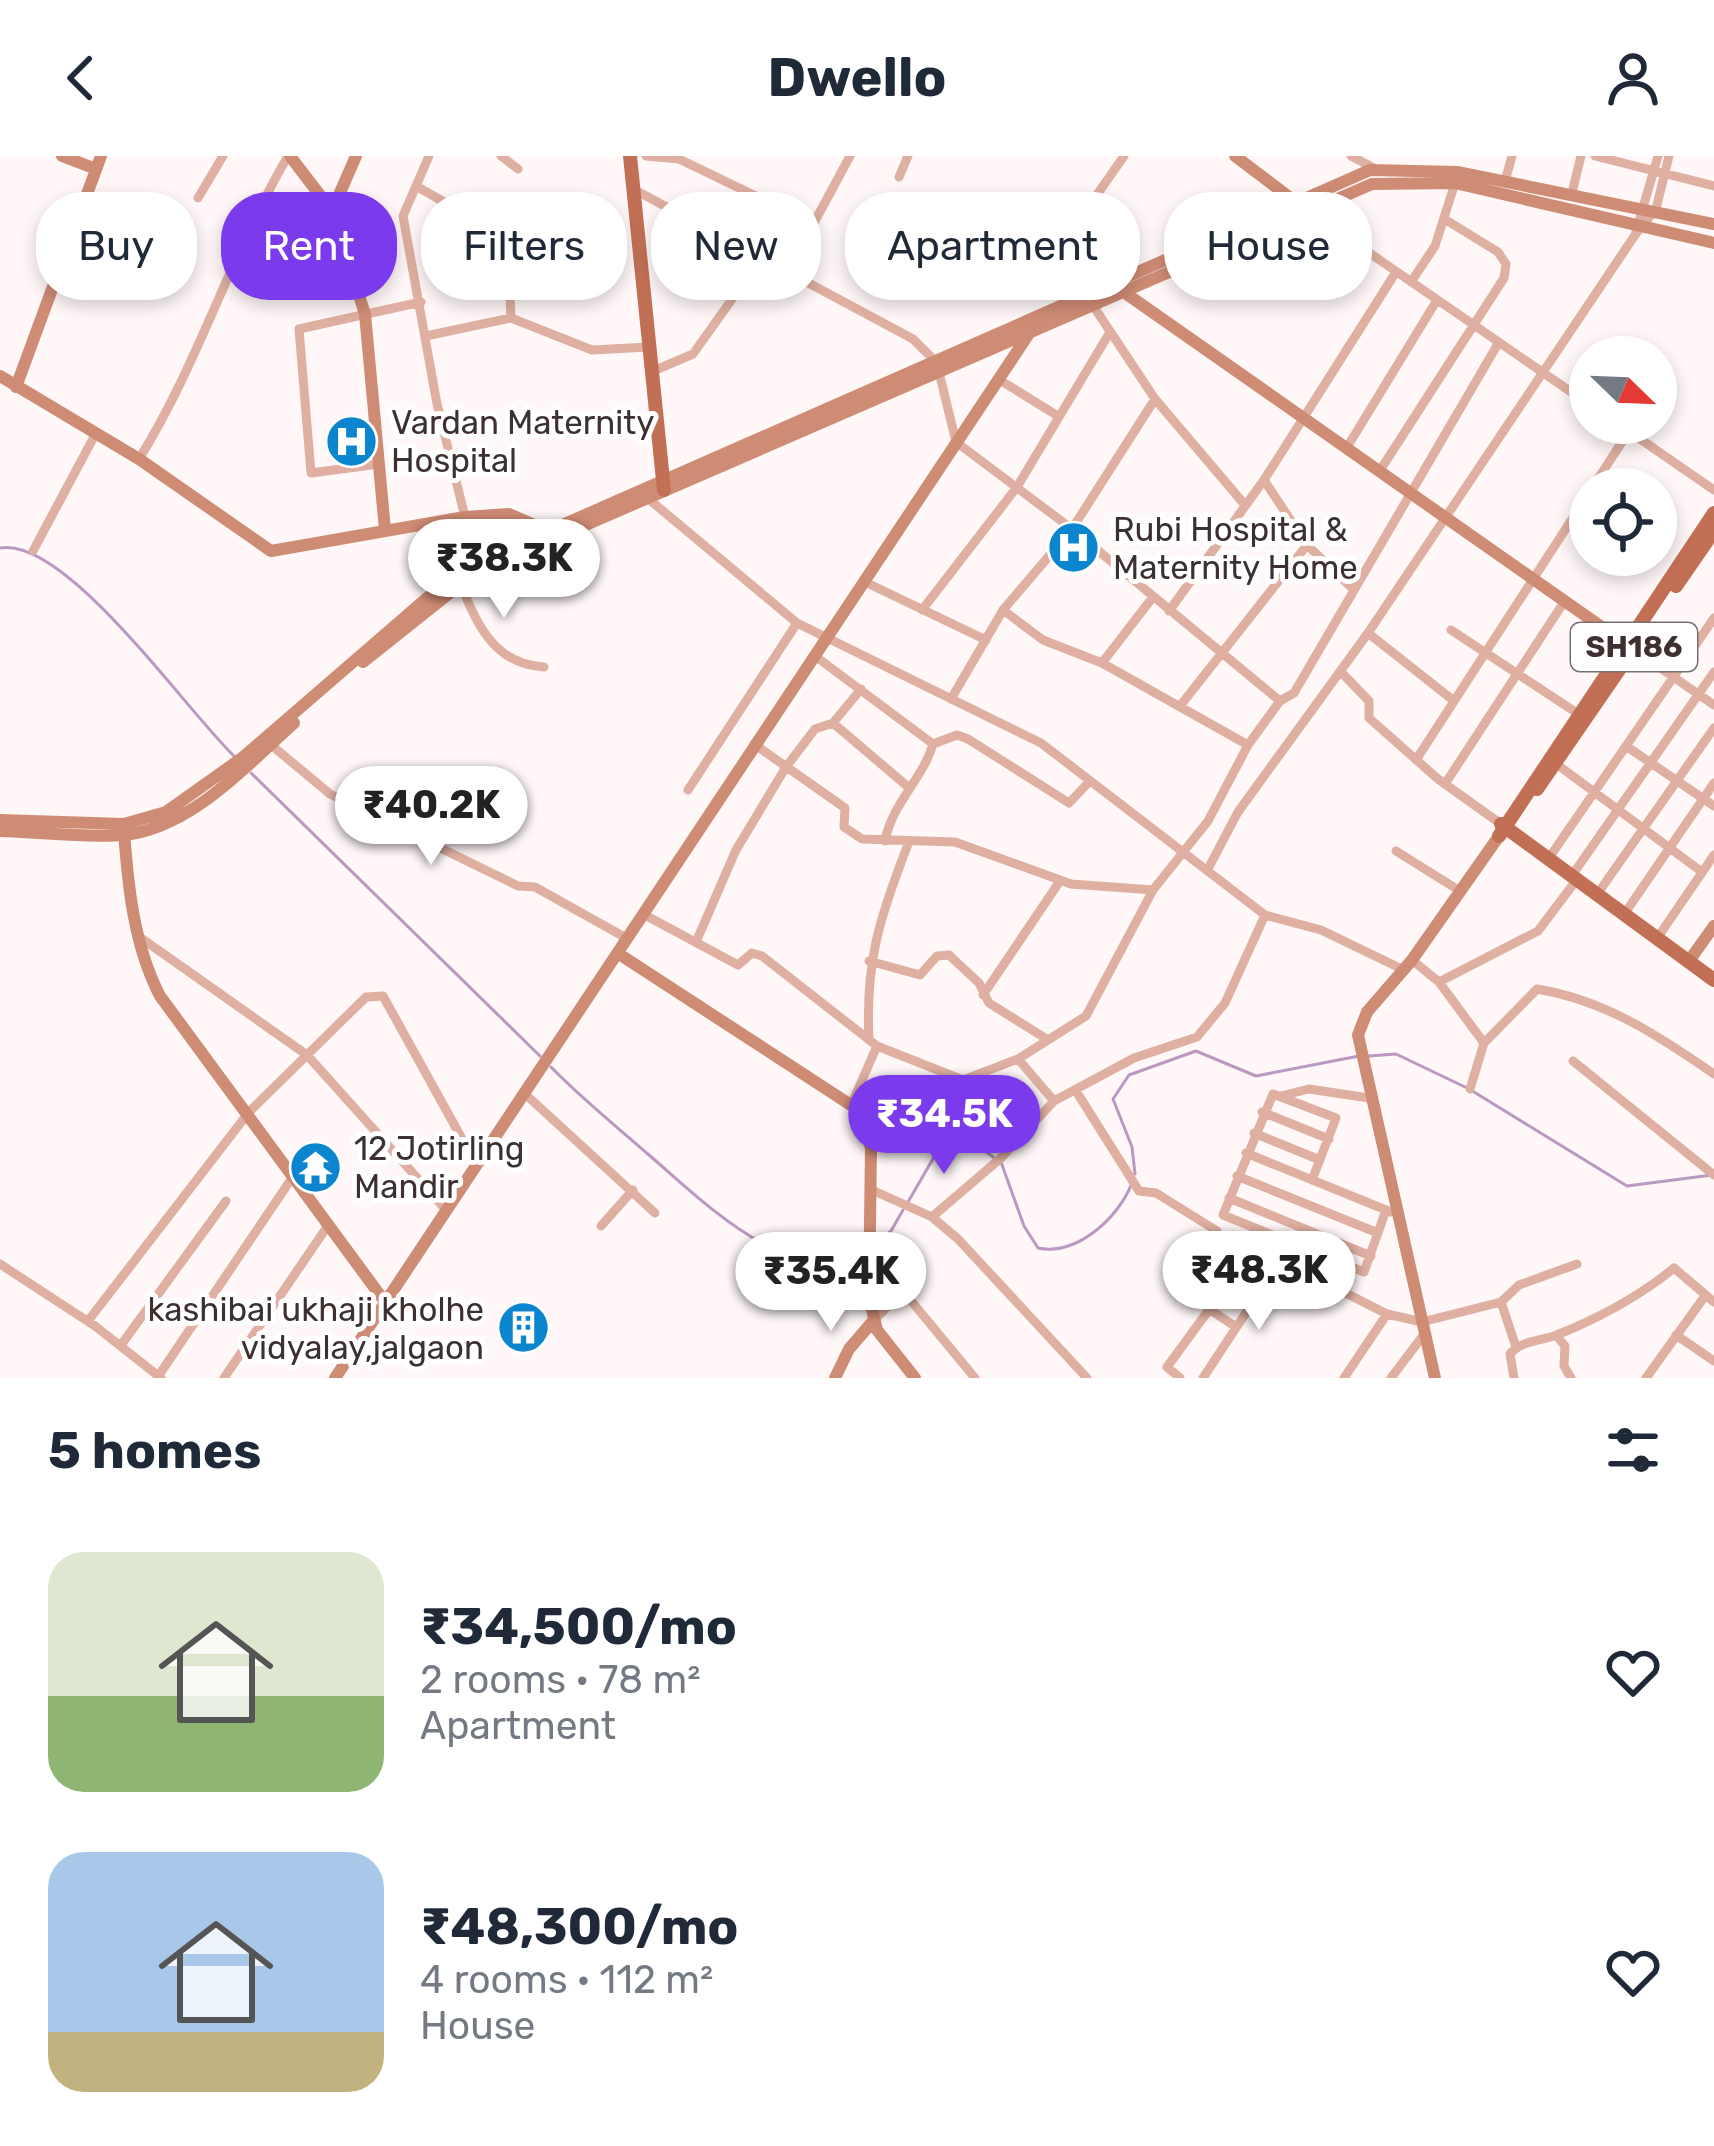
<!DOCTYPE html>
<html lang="en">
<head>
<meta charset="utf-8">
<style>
  body { margin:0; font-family:Rubik,sans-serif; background:#f2f2f3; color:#1f2937; height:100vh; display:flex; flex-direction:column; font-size:45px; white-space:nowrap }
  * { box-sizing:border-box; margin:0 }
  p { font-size:39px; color:#747a83 }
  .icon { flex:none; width:66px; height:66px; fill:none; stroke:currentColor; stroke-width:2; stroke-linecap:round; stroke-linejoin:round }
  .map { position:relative; height:1222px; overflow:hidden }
  .details { display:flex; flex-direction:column; background:#fff; flex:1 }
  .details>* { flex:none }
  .top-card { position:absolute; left:36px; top:36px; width:1644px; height:108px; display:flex; gap:24px }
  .needle { width:78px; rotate:113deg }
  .buttons { position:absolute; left:1569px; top:180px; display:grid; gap:24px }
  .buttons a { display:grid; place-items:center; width:108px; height:108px; border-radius:50%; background:#fff; box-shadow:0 6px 18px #0003; font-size:60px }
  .price { position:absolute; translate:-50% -102px; padding:0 27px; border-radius:42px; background:#fff; color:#222; font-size:39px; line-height:78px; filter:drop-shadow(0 3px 6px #0008) }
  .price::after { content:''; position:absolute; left:50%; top:72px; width:36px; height:27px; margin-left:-18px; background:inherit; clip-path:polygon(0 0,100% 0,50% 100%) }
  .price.selected { background:#7c3aed; color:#fff }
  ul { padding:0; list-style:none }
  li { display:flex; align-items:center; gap:36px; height:300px; padding:0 48px }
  li span { display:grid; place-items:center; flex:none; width:336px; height:240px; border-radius:36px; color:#555 }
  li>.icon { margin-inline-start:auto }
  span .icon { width:144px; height:144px; fill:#fffc; stroke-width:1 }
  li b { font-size:51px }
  h2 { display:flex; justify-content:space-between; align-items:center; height:144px; padding:0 48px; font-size:51px }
  .pill { padding:0 42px; border-radius:48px; background:#fff; box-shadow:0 6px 18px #0003; font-size:42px; line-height:108px }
  .pill.selected { background:#7c3aed; color:#fff }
  header { display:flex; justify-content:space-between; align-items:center; height:156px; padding:0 48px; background:#fff; font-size:54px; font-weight:700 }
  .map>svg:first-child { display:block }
</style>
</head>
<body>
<header><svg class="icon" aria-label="back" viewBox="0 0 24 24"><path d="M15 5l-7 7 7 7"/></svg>Dwello<svg class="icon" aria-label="person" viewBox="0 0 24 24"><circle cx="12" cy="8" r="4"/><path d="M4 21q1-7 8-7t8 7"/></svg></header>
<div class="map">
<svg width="1714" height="1222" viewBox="0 0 1714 1222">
  <rect width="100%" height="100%" fill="#fff7f8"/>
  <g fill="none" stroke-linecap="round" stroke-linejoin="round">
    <path stroke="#bb98c1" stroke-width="3" d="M0,392C66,380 187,556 236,602
      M251,617L540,900
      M1369,900L1396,898L1465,931
      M551,911C581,942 616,970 649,999C701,1043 794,1140 866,1092
      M1474,936L1627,1030L1712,1019
      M1001,1006L1024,1070L1038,1092C1076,1100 1118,1063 1132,1027
      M1135,1018L1132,991L1113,943L1129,919L1196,895L1256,920L1359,900
      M908,1046L945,982L971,984L993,1001
      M874,1087L891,1075L903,1054"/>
    <path stroke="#dfb0a1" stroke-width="9" d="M429,0L403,60L437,248L465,361
      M501,0L518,13
      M646,0L679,3L812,67
      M1351,0L1372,11
      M1595,0L1714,30
      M1658,0L1635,79L1656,53L1669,0
      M899,21L908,0
      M1505,25L1512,0
      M416,30L507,82L511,162
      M635,34L913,183L934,204
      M1572,37L1581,0
      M198,42L223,0
      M1297,47L1590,249
      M1055,99L1124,0
      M788,115L850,0
      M1411,126L1435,90L1455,27
      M426,180L511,162L592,194L649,191
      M651,216L693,198L762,101
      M939,216L956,286L1072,373L1280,545
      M998,223L1058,260
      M1155,243L1245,349
      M1617,267L1714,334
      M1346,293L1437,144
      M139,303C199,207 231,97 288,0
      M379,308L311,317L299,173L421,146
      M1379,316L1504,122L1506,108L1498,96L1446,64
      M1264,324L1307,389L1352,432
      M645,340L797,467L1041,587L1265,759L1321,774L1404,814
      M33,395L96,277
      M863,425L986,484
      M461,428C476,469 496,509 544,511
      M922,454L1017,331L1110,176
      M1003,454L1043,484L1102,507L1248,589
      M1169,455L1264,324L1396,116
      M1451,474L1577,557
      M1368,477L1454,545
      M1633,493L1714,549
      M815,500L933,588L957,579L968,583L1069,647L1090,625
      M1102,507L1153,441
      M1341,516L1369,545V562L1438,623L1501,668
      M951,543L1003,454L1072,373L1155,243L1090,145
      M1180,550L1307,389
      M833,567L907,630
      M270,588L330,638L518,730L535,731L628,783
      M754,588L845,652L844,671L862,683L955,686L1071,728L1153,734
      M1626,590L1714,650
      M1416,604L1629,275
      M1555,607L1702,716
      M1445,628L1564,446
      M688,634L797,467
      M885,685C892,647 923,623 933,588
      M1396,695L1460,735
      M1549,702L1714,462
      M1209,711L1238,656L1368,477L1635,79
      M1573,718L1714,516
      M1598,737L1714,572
      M1625,757L1714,627
      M643,758L738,809L752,797L762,800L877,890L963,924L1018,903L1086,860L1153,734L1208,665L1248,589L1280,545L1294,537L1499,186
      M1658,781L1714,699
      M141,782L307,899L446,1054
      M696,786L736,694L786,611L815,573L833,567L861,533
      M1412,804L1439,826L1484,887
      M869,805L920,819L937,800L949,799L979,827L989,847L1045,882
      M1439,826L1538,775L1578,722
      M983,839L1060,725
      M869,884C865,805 880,761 908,688
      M1018,903L1054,945L1134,902L1197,881L1225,847L1265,759
      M1573,905L1714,1019
      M1470,933L1484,887L1537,833C1605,844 1659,880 1714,918
      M1076,935L1139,1035L1156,1037L1217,1075
      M524,937L655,1057
      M1281,940L1309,933L1369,942
      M852,947L877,890
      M1262,956L1329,983
      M1254,977L1320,1004
      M1246,997L1391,1056
      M1237,1020L1378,1077
      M1312,1024L1336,962L1273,938L1223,1059L1364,1116L1386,1054
      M872,1034L932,1061L958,1083L1087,1222
      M1229,1042L1371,1100
      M932,1061L1002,1001L1054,945
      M601,1070L633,1034
      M0,1108L95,1170L161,1222
      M1209,1153L1236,1171
      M874,1164L903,1135L975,1222
      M88,1165L249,956L366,841L383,840L476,1008
      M1556,1179L1565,1190L1564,1210L1571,1222
      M1676,1179L1714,1205
      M121,1189L226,1045
      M1516,1191L1501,1146L1519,1129L1577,1108
      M157,1222L294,1019
      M224,1222L329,1068
      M1180,1222L1167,1211L1255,1091L1387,1158L1422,1166L1501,1146
      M1203,1222L1278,1108
      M1344,1222L1387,1158
      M1391,1222L1425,1177
      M1514,1222L1510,1198C1521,1185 1539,1185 1554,1180C1595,1164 1640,1140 1674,1112L1714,1146
      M1646,1222L1705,1140"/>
    <path stroke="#cf8c75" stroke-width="12" d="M62,0L96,13
      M290,0L332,55L365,158L385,374
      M1235,0L1297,47
      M332,55L356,0
      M1118,132L1633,493
      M0,220L139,303L271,395L465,361L509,358L546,374
      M16,231L101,0
      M363,506L461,428L551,384L1372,28L1455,27L1714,87
      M0,664L124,668L166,656L242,602L427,442L494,399L1370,14L1457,16L1714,68
      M0,675C40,676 83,682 123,679C190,673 247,609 294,567
      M124,675C128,731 134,790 160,840L385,1146
      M619,798L860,955L871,992L869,1141L877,1174L915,1222
      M1689,805L1714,770
      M335,1222L1028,179
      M835,1222L849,1193L874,1164
      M1435,1222L1358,879L1367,856L1412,804L1499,680"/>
    <path stroke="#c27055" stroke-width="14" d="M630,0L664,334
      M1676,430L1714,375
      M1537,633L1623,508
      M1501,668L1714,824
      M1499,680L1714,357"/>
  </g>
  <defs>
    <symbol id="hospital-disc" viewBox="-11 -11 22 22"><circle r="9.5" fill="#0b86ce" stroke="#fff"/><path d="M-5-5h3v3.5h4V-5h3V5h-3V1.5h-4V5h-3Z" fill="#fff"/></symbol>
    <symbol id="temple-disc" viewBox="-11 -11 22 22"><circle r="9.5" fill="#0b86ce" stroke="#fff"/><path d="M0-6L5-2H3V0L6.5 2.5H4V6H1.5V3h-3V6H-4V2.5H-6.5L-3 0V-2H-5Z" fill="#fff"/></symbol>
    <symbol id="building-disc" viewBox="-11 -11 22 22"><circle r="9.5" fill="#0b86ce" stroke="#fff"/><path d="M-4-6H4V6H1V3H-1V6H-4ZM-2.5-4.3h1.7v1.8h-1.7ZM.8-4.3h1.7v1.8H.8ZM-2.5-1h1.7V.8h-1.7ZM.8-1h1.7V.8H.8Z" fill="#fff"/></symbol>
  </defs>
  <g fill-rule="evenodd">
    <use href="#hospital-disc" x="322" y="256" width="59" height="59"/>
    <use href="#hospital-disc" x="1044" y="362" width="59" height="59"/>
    <use href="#temple-disc" x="286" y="982" width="59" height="59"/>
    <use href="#building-disc" x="494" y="1142" width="59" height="59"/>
  </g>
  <g text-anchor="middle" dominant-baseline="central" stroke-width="10" stroke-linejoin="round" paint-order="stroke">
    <rect fill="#fff" stroke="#786e6f" stroke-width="3" x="1571" y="467" width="126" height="48" rx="9"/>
    <g font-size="30" font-weight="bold" fill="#3e3031">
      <text x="1634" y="491">SH186</text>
    </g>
    <g font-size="33" fill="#3e3031" stroke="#fff" text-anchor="start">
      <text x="391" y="266">Vardan Maternity<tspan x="391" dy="38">Hospital</tspan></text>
      <text x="1113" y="373">Rubi Hospital &amp;<tspan x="1113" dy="38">Maternity Home</tspan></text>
      <text x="354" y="992">12 Jotirling<tspan x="354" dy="38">Mandir</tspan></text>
      <text x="484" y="1153" text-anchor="end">kashibai ukhaji kholhe<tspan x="484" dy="38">vidyalay,jalgaon</tspan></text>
    </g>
  </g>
</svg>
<div class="buttons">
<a><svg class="needle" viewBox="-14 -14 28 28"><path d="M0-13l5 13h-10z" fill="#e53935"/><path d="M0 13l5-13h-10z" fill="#747a83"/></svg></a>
<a><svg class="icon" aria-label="locate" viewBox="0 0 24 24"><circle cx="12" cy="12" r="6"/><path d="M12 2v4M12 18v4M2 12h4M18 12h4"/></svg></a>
</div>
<b class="price" style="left:504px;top:465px">₹38.3K</b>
<b class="price" style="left:431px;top:712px">₹40.2K</b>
<b class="price selected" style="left:944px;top:1021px">₹34.5K</b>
<b class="price" style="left:1259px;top:1177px">₹48.3K</b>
<b class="price" style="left:831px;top:1178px">₹35.4K</b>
<div class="top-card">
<a class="pill">Buy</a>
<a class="pill selected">Rent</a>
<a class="pill">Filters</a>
<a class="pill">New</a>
<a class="pill">Apartment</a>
<a class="pill">House</a>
</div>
</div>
<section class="details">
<h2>5 homes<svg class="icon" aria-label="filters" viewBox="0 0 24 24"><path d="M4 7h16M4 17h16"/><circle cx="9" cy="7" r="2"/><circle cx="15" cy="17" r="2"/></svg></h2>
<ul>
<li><span style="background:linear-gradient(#dfe7d0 60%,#8fb573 0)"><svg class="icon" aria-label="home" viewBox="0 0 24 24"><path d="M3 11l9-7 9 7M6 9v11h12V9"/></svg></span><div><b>₹34,500/mo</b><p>2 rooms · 78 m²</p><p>Apartment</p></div><svg class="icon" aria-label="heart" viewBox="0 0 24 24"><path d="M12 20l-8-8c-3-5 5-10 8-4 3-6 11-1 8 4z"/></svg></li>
<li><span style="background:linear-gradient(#a9c7e8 75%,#c2b280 0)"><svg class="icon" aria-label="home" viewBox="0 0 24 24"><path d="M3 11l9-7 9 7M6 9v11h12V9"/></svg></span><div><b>₹48,300/mo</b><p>4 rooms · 112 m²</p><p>House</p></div><svg class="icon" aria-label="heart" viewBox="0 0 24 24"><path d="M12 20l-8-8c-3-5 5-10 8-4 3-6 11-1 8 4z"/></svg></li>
</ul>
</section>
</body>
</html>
